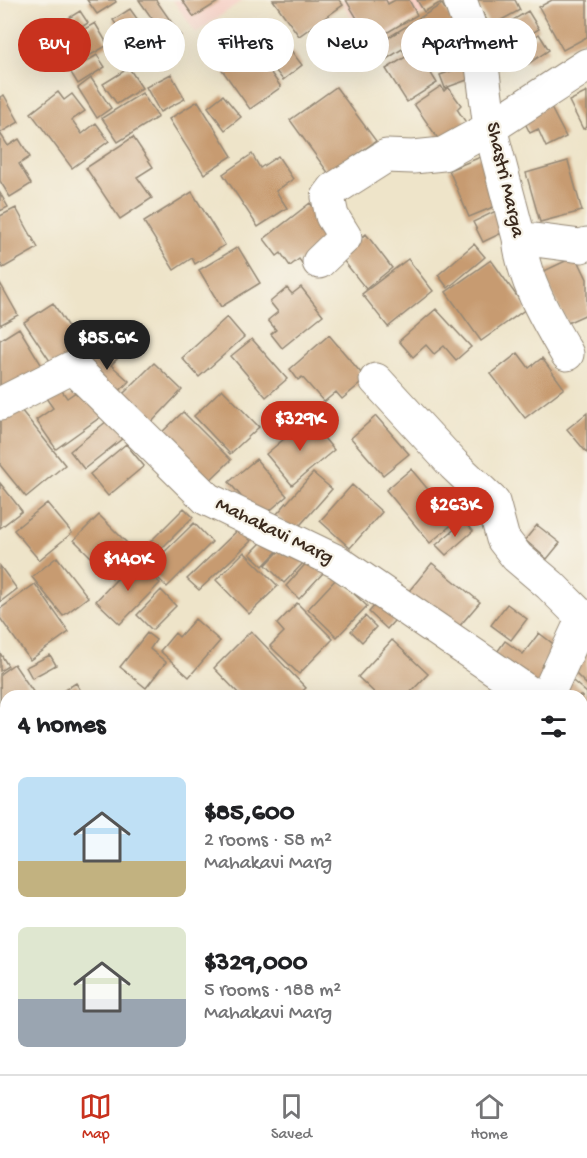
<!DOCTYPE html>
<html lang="en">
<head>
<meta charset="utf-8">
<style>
  body { margin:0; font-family:"Gochi Hand",sans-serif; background:#f2f2f2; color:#202124; height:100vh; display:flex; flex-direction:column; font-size:22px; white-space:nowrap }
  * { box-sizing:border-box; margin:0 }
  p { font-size:20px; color:#757577 }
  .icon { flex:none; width:33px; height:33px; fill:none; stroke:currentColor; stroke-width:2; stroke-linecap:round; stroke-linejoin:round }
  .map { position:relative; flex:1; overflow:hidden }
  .drawer { position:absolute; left:0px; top:690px; width:588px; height:384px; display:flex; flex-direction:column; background:#fff; border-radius:18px 18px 0 0; box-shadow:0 6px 24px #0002 }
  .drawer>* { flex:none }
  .top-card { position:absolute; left:18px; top:18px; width:552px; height:54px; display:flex; gap:12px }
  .price { position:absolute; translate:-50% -51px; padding:0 14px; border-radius:21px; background:#c8321e; color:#fff; font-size:20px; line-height:39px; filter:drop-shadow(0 2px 3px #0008) }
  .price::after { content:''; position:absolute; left:50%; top:36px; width:18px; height:14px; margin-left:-9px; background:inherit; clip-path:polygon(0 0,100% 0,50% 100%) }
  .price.on { background:#222; color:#fff }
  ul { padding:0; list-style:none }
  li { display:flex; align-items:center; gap:18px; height:150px; padding:0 18px }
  li span { display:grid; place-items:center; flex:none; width:168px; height:120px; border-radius:9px; color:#555 }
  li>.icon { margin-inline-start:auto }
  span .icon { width:72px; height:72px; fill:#fffc; stroke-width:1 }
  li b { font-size:26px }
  h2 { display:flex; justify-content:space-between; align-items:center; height:72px; padding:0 18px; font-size:26px }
  .pill { padding:0 21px; border-radius:27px; background:#fff; box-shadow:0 6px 24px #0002; font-size:21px; line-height:54px }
  .pill.on { background:#c8321e; color:#fff }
  .tabs { display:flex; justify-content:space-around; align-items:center; height:84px; border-top:2px solid #e0e0e0; background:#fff; font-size:16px; color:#757577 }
  .tabs a { display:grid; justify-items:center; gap:3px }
  .tabs .on { color:#c8321e }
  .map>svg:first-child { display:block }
</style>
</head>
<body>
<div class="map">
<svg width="587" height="1074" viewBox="0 0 587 1074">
  <defs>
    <pattern id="grass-tufts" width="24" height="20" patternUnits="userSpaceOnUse" patternTransform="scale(1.5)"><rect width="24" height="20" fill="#87dda1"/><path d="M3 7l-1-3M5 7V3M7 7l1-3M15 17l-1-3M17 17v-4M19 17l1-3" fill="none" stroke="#75be8a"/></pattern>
  </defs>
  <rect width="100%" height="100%" fill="#f7f3e8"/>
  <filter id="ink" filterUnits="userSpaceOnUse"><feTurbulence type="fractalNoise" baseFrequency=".0167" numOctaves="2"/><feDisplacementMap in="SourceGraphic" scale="12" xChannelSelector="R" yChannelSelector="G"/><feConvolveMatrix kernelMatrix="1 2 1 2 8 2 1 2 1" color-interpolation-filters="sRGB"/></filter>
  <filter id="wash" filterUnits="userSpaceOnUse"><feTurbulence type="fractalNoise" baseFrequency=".008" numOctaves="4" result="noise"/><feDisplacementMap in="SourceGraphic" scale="24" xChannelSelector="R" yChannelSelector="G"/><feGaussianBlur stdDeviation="1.35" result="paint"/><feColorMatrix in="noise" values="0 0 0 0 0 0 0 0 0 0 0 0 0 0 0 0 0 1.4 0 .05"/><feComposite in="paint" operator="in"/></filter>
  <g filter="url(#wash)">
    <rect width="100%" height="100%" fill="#eee4c9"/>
    <path fill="#f7d1c7" d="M173,0H243L196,33Z
      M341,0H445L368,46Z
      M0,1002L6,1005V1068H76L80,1074H0Z"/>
    <path fill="url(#grass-tufts)" stroke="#618460" stroke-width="1.5" d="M587,888V1062L582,1064V890Z
      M501,1068H573L559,1074H504Z"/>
    <g id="blocks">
      <path fill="#c79b71" d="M87,0H115L116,2L97,14Z
        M139,0H156L181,36L170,44Z
        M182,0H221L194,17Z
        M273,0H339L343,5L299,36Z
        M346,0H386L388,4L395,0H409L417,15L371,42Z
        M417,0H445L424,12Z
        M476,0H515L520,10L490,26Z
        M552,0H587V37L563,50L539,7Z
        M442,4L455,25L448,30L458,44L449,50L455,60L439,70L429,54L422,59L437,83L407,102L386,69L417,50L416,47L405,54L402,49L382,62L373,47Z
        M130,9L151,38L126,56L112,36L120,30L113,20Z
        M80,11L88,23L35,57L27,44Z
        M528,11L539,29L505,49L512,61L499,68L481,39Z
        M95,23L108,45L68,68L55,46Z
        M539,34L549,50L528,64L518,48Z
        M280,36L302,65L283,80L260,51Z
        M246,38L281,87L250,109L215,60Z
        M97,55L105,67L78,84L70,71Z
        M465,66L470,79L445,88L440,75Z
        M129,68L142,88L117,104L103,84Z
        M171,74L185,99L160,112L146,87Z
        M91,78L111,108L97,118L78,88Z
        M441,86L444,91L448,87L461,105L457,109L467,124L441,143L414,104Z
        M336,87L376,141L329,174L290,120Z
        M58,92L64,100L72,94L85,111L72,120L82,134L96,123L109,141L72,168L31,113Z
        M587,92V127L583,129L569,101Z
        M142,93L158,117L118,142L102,118Z
        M4,95L19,122L0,133V97Z
        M223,95L241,117L225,130L208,107Z
        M198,101L232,156L204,174L169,119Z
        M549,104L566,137L546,147L538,129L530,133L522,117Z
        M0,133L8,146L19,139L30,157L19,164L31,184L10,197L0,181Z
        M133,137L153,167L137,177L152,198L120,219L86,168Z
        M252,154L260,168L278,156L293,179L276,191L287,208L258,227L223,174Z
        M483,156L503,203L469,217L449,170Z
        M568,161L582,211L540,222L526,173Z
        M192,192L225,245L195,264L192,258L174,270L144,222Z
        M0,193L8,207L0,211Z
        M310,203L339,239L304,266L299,259L290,266L281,253L277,256L264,239Z
        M16,208L38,248L3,268L0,263V216Z
        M500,209L510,229L483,242L473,222Z
        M366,234L392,268L366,289L339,255Z
        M474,244L485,257L448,288L438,275Z
        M238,247L260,283L221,307L199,270Z
        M576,256L587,279V314L567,323L542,272Z
        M408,259L433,291L388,327L362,294Z
        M491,260L526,309L481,341L446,292Z
        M0,283L18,315L0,325Z
        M301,287L323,315L282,348L271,334L276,330L268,320L278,312L270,302L287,288L292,294Z
        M53,303L82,349L54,367L24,322Z
        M436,309L471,347L456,360L444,346L434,354L426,345L413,357L399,341Z
        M227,317L244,337L199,377L182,358Z
        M19,328L44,369L0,395V340Z
        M329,335L366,379L342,399L336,392L324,402L302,377L298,380L290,369Z
        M252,339L287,379L266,397L231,356Z
        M117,340L127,349L111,365L129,381L111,400L81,371L99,353L102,356Z
        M518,353L529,368L542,358L564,388L525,418L491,374Z
        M154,363L182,390L150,424L121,396Z
        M86,385L106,413L56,449L36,420L53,408L46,398L60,388L67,398Z
        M222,389L259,427L230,454L194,416Z
        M17,405L65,465L26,497L0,465V418Z
        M183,412L231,460L206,484L158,436Z
        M587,413V453L567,429Z
        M376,416L409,454L383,475L351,438Z
        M112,417L127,435L84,469L70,451Z
        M308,419L334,450L292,485L266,454Z
        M126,444L144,466L108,496L90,474Z
        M256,459L287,496L260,519L229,482Z
        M411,469L455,522L430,543L386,490Z
        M313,473L332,489L294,532L276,515Z
        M0,483L22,511L0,528Z
        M352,485L382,512L350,548L320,521Z
        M47,503L72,533L39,560L14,530Z
        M184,508L193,517L150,560L141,551Z
        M99,515L137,553L112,578L74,540Z
        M464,521L473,531L446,555L436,545Z
        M194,523L212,542L167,587L148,568Z
        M537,525L560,543L547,559L525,540Z
        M239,529L251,541L199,590L187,579Z
        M271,533L283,545L263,566L250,554Z
        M294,544L308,558L284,583L266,565L280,550L284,555Z
        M244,552L278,586L249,614L216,580Z
        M57,557L88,597L63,616L32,577Z
        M135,560L160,583L120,624L96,601Z
        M309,560L323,573L299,599L286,586Z
        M432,563L480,602L452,635L405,596Z
        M0,566L17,589L0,602Z
        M337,578L367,606L337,637L308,609Z
        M35,584L69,632L30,660L0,618V609Z
        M161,590L176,606L152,630L137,615Z
        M383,596L401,613L387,629L369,612Z
        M297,603L333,639L299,674L270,646L284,632L277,624Z
        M507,604L527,619L511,640L491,625Z
        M365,616L376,627L362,642L351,631Z
        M195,619L220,641L189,677L160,651L175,633L179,637Z
        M251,631L306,688L297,696H241L214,668Z
        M147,633L156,640L150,649L166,662L146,688L120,667Z
        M539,633L556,646L541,667L547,672L534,690L492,659L505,641L523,654Z
        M587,637V685L573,671Z
        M392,640L428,674L407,696H378L358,677Z
        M0,653L8,666L0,671Z
        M50,655L56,665L32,678L26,667Z
        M14,664L36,696H6V732L1,735L0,674Z
        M567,676L587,693V714L582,711V696H558Z
        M76,683L84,696H63L61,692Z
        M2,795L6,798V834L3,838L0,837V798Z
        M587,821V867L582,869V824Z
        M0,856L6,861V888L0,895Z
        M4,901L6,903V961L0,971V908Z
        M6,973V994L0,990V981Z
        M6,1053V1068H55L62,1074H0V1060Z
        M89,1068H138L136,1074H85Z
        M141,1068H191L189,1074H139Z
        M197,1068H243L242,1074H196Z
        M289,1068H309L323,1074H287Z
        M366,1068H428L431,1074H369Z
        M461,1068H488L490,1074H448Z"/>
    </g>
  </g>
  <g filter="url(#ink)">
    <use href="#blocks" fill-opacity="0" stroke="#948774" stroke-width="1.5"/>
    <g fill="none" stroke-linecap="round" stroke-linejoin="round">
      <defs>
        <path id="minor" d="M460,0L481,58L490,128L519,238C523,280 546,318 567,354
          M519,238L581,246L587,244
          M319,262L345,237L332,216L328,197L334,189L386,156L413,157L443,154L490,128L587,65
          M376,380L454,465L493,502L503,539L517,557L550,585L583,618
          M0,404L71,368L75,369L207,499L338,562L534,696
          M547,696L583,618L587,616
          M582,724L587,726
          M0,749L6,751
          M575,1074L587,1069"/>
      </defs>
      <use href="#minor" stroke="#948774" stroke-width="35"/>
      <use href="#minor" stroke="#fff" stroke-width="33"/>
    </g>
  </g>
  <g text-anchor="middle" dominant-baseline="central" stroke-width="4.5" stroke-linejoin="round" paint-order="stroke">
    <g font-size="20" fill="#3b2a1e" stroke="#f7f3e8">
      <text transform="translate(504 180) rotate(77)">Shastri Marga</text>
      <text transform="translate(274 532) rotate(26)">Mahakavi Marg</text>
    </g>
  </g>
</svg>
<b class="price on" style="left:107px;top:371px">$85.6K</b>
<b class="price" style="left:300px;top:452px">$329K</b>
<b class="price" style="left:455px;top:538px">$263K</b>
<b class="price" style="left:128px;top:592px">$140K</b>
<div class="top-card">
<a class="pill on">Buy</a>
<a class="pill">Rent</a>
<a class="pill">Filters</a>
<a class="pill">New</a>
<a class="pill">Apartment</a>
</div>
<section class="drawer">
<h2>4 homes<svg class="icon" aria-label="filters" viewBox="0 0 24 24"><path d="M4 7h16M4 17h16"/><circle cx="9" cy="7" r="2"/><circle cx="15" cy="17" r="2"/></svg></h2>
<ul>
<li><span style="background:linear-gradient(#bfe0f5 70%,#c2b280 0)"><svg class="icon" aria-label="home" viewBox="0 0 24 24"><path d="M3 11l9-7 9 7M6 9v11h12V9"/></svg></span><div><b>$85,600</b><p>2 rooms · 58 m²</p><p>Mahakavi Marg</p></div></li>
<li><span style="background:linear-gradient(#dfe7d0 60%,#9aa5b1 0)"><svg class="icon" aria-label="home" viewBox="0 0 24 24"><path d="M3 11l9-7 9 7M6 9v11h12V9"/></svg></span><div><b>$329,000</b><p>5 rooms · 188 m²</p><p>Mahakavi Marg</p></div></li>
</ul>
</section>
</div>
<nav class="tabs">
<a class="on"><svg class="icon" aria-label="map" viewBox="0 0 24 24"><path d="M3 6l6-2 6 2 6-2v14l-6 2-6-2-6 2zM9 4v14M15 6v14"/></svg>Map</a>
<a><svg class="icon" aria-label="saved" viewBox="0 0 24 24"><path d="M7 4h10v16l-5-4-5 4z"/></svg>Saved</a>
<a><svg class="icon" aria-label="home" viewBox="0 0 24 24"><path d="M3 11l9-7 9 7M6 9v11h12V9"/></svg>Home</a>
</nav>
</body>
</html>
